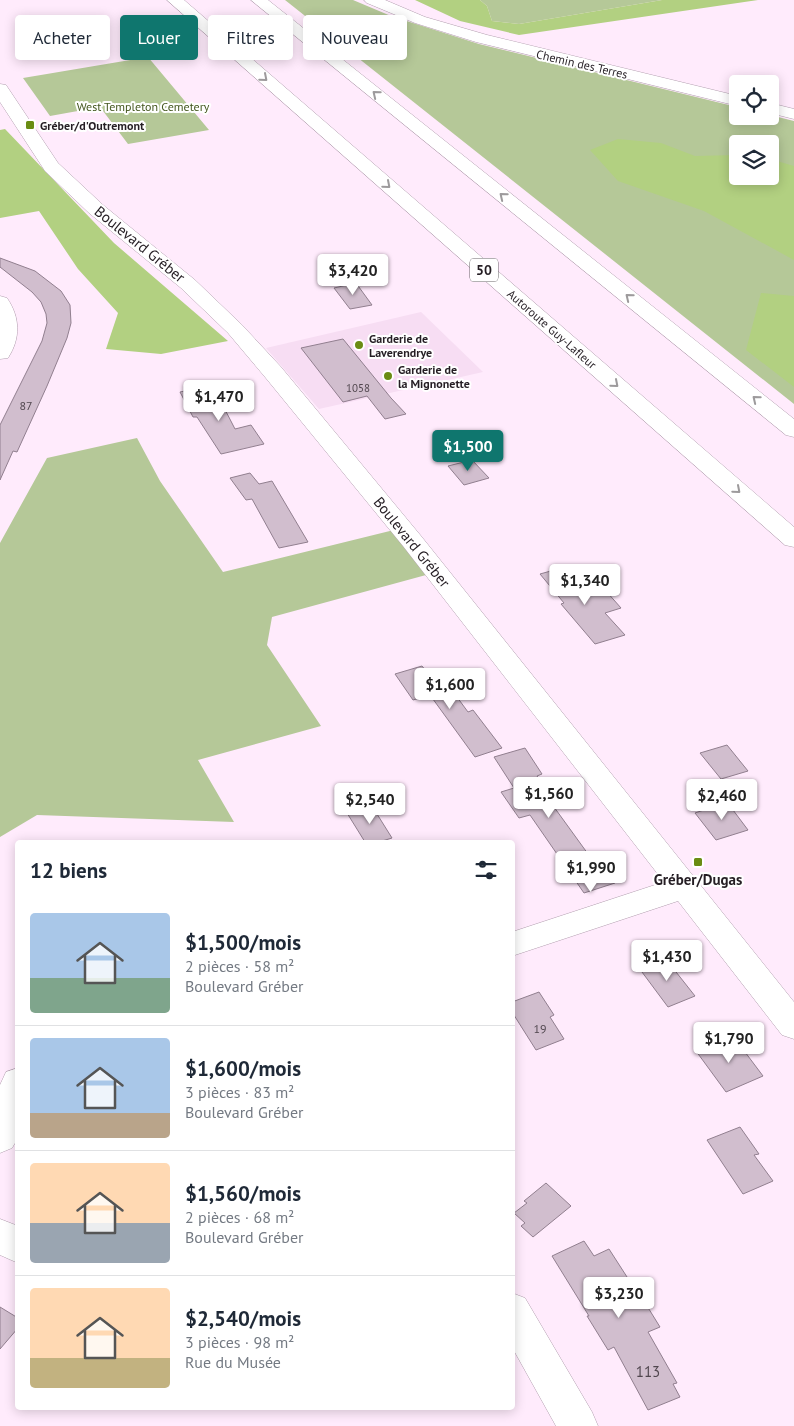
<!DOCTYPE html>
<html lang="fr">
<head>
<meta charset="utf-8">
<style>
  body { margin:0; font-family:"PT Sans",sans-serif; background:#f2f2f3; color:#1f2937; height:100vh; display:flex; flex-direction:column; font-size:19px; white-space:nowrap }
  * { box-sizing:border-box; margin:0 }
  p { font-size:16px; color:#747a83 }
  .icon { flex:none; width:28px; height:28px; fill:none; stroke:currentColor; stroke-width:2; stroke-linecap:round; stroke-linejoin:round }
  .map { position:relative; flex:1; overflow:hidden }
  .panel { position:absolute; left:15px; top:840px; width:500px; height:570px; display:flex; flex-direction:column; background:#fff; border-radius:5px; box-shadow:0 2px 12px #0003 }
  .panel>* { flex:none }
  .banner { position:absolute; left:15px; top:15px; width:500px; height:45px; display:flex; gap:10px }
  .tools { position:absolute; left:729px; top:75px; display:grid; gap:10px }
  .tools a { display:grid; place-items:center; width:50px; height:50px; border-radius:5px; background:#fff; box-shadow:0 2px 12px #0003; font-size:25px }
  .price { position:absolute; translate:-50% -42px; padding:0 11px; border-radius:5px; background:#fff; color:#222; font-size:16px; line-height:32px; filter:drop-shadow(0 1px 2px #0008) }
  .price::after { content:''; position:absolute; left:50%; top:30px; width:15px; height:11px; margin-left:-8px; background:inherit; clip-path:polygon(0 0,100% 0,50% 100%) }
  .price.selected { background:#0f766e; color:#fff }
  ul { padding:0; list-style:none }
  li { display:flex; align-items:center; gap:15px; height:125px; padding:0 15px }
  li+li { border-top:1px solid #e0e1e3 }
  li span { display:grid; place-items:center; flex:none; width:140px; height:100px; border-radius:5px; color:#555 }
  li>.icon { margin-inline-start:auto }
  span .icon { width:60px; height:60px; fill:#fffc; stroke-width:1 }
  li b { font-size:21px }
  h2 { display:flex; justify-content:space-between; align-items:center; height:60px; padding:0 15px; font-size:21px }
  .pill { padding:0 18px; border-radius:5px; background:#fff; box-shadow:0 2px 12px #0003; font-size:18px; line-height:45px }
  .pill.selected { background:#0f766e; color:#fff }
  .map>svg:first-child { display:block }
</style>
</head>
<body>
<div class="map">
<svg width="794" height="1426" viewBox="0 0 794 1426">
  <rect width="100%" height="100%" fill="#ffebfc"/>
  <path fill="#f7ddf3" d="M421,312L483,372L319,409L266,348Z"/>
  <path fill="#b5c898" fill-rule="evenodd" d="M285,0H353L391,16L479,44L737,107L738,116L770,115L794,121V404ZM738,144H770V176H738Z
    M480,0H662L519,24L492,21L487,6Z
    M148,57L209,130L128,144L100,107L50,116L23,78Z
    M137,438L160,481L223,572L402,528L437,572L272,617L267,645L321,726L198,760L234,822L37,815L0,837V543L47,458Z"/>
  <path fill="#b2d081" d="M415,0H480L487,6L492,21L519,24L662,0H758L519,35L460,21Z
    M5,129L114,243L228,341L161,354L106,349L118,313L78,269L39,211L0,218V130Z
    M618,139L661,143L695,156L737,155L738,176H770V159L794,166V260L704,211L618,181L590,150Z
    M761,293L794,296V387L746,350Z"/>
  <path fill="#d1bece" stroke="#917f8f" d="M0,258L35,271L61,291L70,305L71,323L67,338L47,386L17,452L13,451L0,480V425L42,341L47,323L46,314L41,302L32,292L0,267Z
    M356,283L372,305L350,309L334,288Z
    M343,339L391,398L406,414L385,419L367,396L343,402L301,348Z
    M208,386L214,397L218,396L235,429L251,425L264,444L221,454L197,417H193L180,392Z
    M472,460L489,478L464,485L448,466Z
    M250,473L259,484L272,481L308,542L279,548L252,499L246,500L230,478Z
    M565,567L589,596L606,591L621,608L605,613L625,635L595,644L561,604L564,603L540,574Z
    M422,666L434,681L443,678L468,712L473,710L502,748L475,757L430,695L413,700L395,674Z
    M727,745L748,771L721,779L700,753Z
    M525,748L542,774L537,776L558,806L554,807L596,865L601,863L615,883L584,893L530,815L519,818L501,792L514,788L494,757Z
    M727,802L748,830L716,840L695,813Z
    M372,806L392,838L379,842H365L347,813Z
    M665,958L695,996L668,1007L639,968Z
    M539,992L554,1015L550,1017L564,1039L536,1050L512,1012V1002Z
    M733,1036L763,1076L726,1092L696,1051Z
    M740,1127L759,1154L754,1155L773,1181L743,1194L707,1140Z
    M546,1183L571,1206L533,1237L521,1226L525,1223L514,1213L527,1203L524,1201Z
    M584,1241L594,1256L609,1249L638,1294L639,1293L660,1327L648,1332L677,1383L673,1384L680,1397L648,1410L614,1347L608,1350L587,1316H589L552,1256Z
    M0,1307L18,1318V1328L0,1349Z"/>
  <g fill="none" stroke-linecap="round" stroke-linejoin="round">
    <defs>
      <path id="minor" d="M364,0H385L425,17L487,35L738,96V106L476,42L415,23L367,3Z
        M0,84L6,85L58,163L103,205L195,280L242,325L281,367L421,536L794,1002V1039L782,1035L678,901L512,956V932L664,882L403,546L265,377L228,333L181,288L89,213L45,171L0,102Z
        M770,103L794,109V119L770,113Z
        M0,296L7,298C20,317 21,338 8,358L0,359Z
        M18,1068V1138L12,1148L0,1153V1085L6,1072Z
        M0,1219L18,1226V1263L0,1255Z
        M512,1293L525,1298L592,1412L598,1426H556L512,1347Z"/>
      <path id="highway" d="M167,0H184L794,527V547L785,545Z
        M251,0H268L794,419V437L786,435Z"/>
    </defs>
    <use href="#minor" stroke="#b29faf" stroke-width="1"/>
    <use href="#highway" stroke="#b29faf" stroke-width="1"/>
    <use href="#minor" fill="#fff" fill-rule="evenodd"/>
    <use href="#highway" fill="#fff" fill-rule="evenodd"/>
  </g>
  <defs><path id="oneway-chevron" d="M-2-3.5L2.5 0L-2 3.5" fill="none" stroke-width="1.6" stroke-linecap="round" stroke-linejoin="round" transform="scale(1.25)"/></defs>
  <g stroke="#9d9a9c">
    <use href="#oneway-chevron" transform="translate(264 78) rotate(41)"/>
    <use href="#oneway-chevron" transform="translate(376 94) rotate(-141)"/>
    <use href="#oneway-chevron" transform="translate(387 185) rotate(41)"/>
    <use href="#oneway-chevron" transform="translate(503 196) rotate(-141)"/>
    <use href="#oneway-chevron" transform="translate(629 297) rotate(-141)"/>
    <use href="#oneway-chevron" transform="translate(615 384) rotate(41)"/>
    <use href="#oneway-chevron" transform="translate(756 399) rotate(-141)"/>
    <use href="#oneway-chevron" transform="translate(737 490) rotate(41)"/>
  </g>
  <g fill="#6a8c13" stroke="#fff" stroke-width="2">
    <rect x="25" y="120" width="10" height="10" rx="2.5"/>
    <circle cx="359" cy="345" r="5"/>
    <circle cx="388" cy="376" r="5"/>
    <rect x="693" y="857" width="10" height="10" rx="2.5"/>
  </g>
  <g text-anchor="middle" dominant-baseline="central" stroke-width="4" stroke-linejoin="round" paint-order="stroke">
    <g font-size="11" fill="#50464e">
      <text x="358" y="388">1058</text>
    </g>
    <g font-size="12" fill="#251e24" stroke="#fff">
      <text transform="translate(582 64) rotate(13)">Chemin des Terres</text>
      <text transform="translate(552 329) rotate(41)">Autoroute Guy-Lafleur</text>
    </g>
    <g font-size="12" fill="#44571f" stroke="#fff">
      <text x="143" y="106">West Templeton Cemetery</text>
    </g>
    <g font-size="12" font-weight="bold" fill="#251e24" stroke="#fff" text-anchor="start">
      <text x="40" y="125">Gréber/d'Outremont</text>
      <text x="369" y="338">Garderie de<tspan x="369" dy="14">Laverendrye</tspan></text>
      <text x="398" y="369">Garderie de<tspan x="398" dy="14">la Mignonette</tspan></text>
    </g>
    <g font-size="12" fill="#50464e">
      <text x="26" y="405">87</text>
      <text x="540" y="1028">19</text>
    </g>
    <rect fill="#fff" stroke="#666266" stroke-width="1" x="470" y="258.5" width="28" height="23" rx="4"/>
    <g font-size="14" font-weight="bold" fill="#251e24">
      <text x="484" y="270">50</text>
    </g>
    <g font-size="15" fill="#251e24" stroke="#fff">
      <text transform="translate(140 244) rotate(39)">Boulevard Gréber</text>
      <text transform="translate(412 542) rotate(51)">Boulevard Gréber</text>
    </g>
    <g font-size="15" font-weight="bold" fill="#251e24" stroke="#fff">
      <text x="698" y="879">Gréber/Dugas</text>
    </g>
    <g font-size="15" fill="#50464e">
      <text x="648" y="1371">113</text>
    </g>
  </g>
</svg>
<div class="tools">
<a><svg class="icon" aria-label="locate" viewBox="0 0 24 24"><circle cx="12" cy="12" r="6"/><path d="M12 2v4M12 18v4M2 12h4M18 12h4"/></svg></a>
<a><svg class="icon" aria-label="layers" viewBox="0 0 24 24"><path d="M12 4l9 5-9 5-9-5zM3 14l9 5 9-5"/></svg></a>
</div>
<b class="price" style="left:353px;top:296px">$3,420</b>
<b class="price" style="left:219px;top:422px">$1,470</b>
<b class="price selected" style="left:468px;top:472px">$1,500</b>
<b class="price" style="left:585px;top:606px">$1,340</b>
<b class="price" style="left:450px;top:710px">$1,600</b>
<b class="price" style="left:549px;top:819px">$1,560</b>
<b class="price" style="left:722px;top:821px">$2,460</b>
<b class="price" style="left:370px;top:825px">$2,540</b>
<b class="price" style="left:591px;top:893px">$1,990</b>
<b class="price" style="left:667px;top:982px">$1,430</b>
<b class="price" style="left:729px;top:1064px">$1,790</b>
<b class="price" style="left:619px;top:1319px">$3,230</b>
<div class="banner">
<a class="pill">Acheter</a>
<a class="pill selected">Louer</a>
<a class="pill">Filtres</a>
<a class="pill">Nouveau</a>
</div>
<section class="panel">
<h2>12 biens<svg class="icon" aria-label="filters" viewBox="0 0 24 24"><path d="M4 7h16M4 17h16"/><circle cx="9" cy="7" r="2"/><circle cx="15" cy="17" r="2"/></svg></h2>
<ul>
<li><span style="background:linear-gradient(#a9c7e8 65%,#7fa58c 0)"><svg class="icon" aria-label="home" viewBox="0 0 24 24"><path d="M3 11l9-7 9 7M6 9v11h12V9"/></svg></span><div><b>$1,500/mois</b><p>2 pièces · 58 m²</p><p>Boulevard Gréber</p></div></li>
<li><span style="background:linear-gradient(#a9c7e8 75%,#b9a48a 0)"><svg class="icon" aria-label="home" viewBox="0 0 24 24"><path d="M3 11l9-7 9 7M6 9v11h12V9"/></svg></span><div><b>$1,600/mois</b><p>3 pièces · 83 m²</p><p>Boulevard Gréber</p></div></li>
<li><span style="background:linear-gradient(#ffd9b3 60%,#9aa5b1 0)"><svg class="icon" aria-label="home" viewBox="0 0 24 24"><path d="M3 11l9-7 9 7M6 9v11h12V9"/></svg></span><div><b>$1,560/mois</b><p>2 pièces · 68 m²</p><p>Boulevard Gréber</p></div></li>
<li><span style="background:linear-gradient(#ffd9b3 70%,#c2b280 0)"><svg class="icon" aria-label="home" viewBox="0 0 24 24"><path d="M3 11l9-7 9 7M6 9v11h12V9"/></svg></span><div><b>$2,540/mois</b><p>3 pièces · 98 m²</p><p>Rue du Musée</p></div></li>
</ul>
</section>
</div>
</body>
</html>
